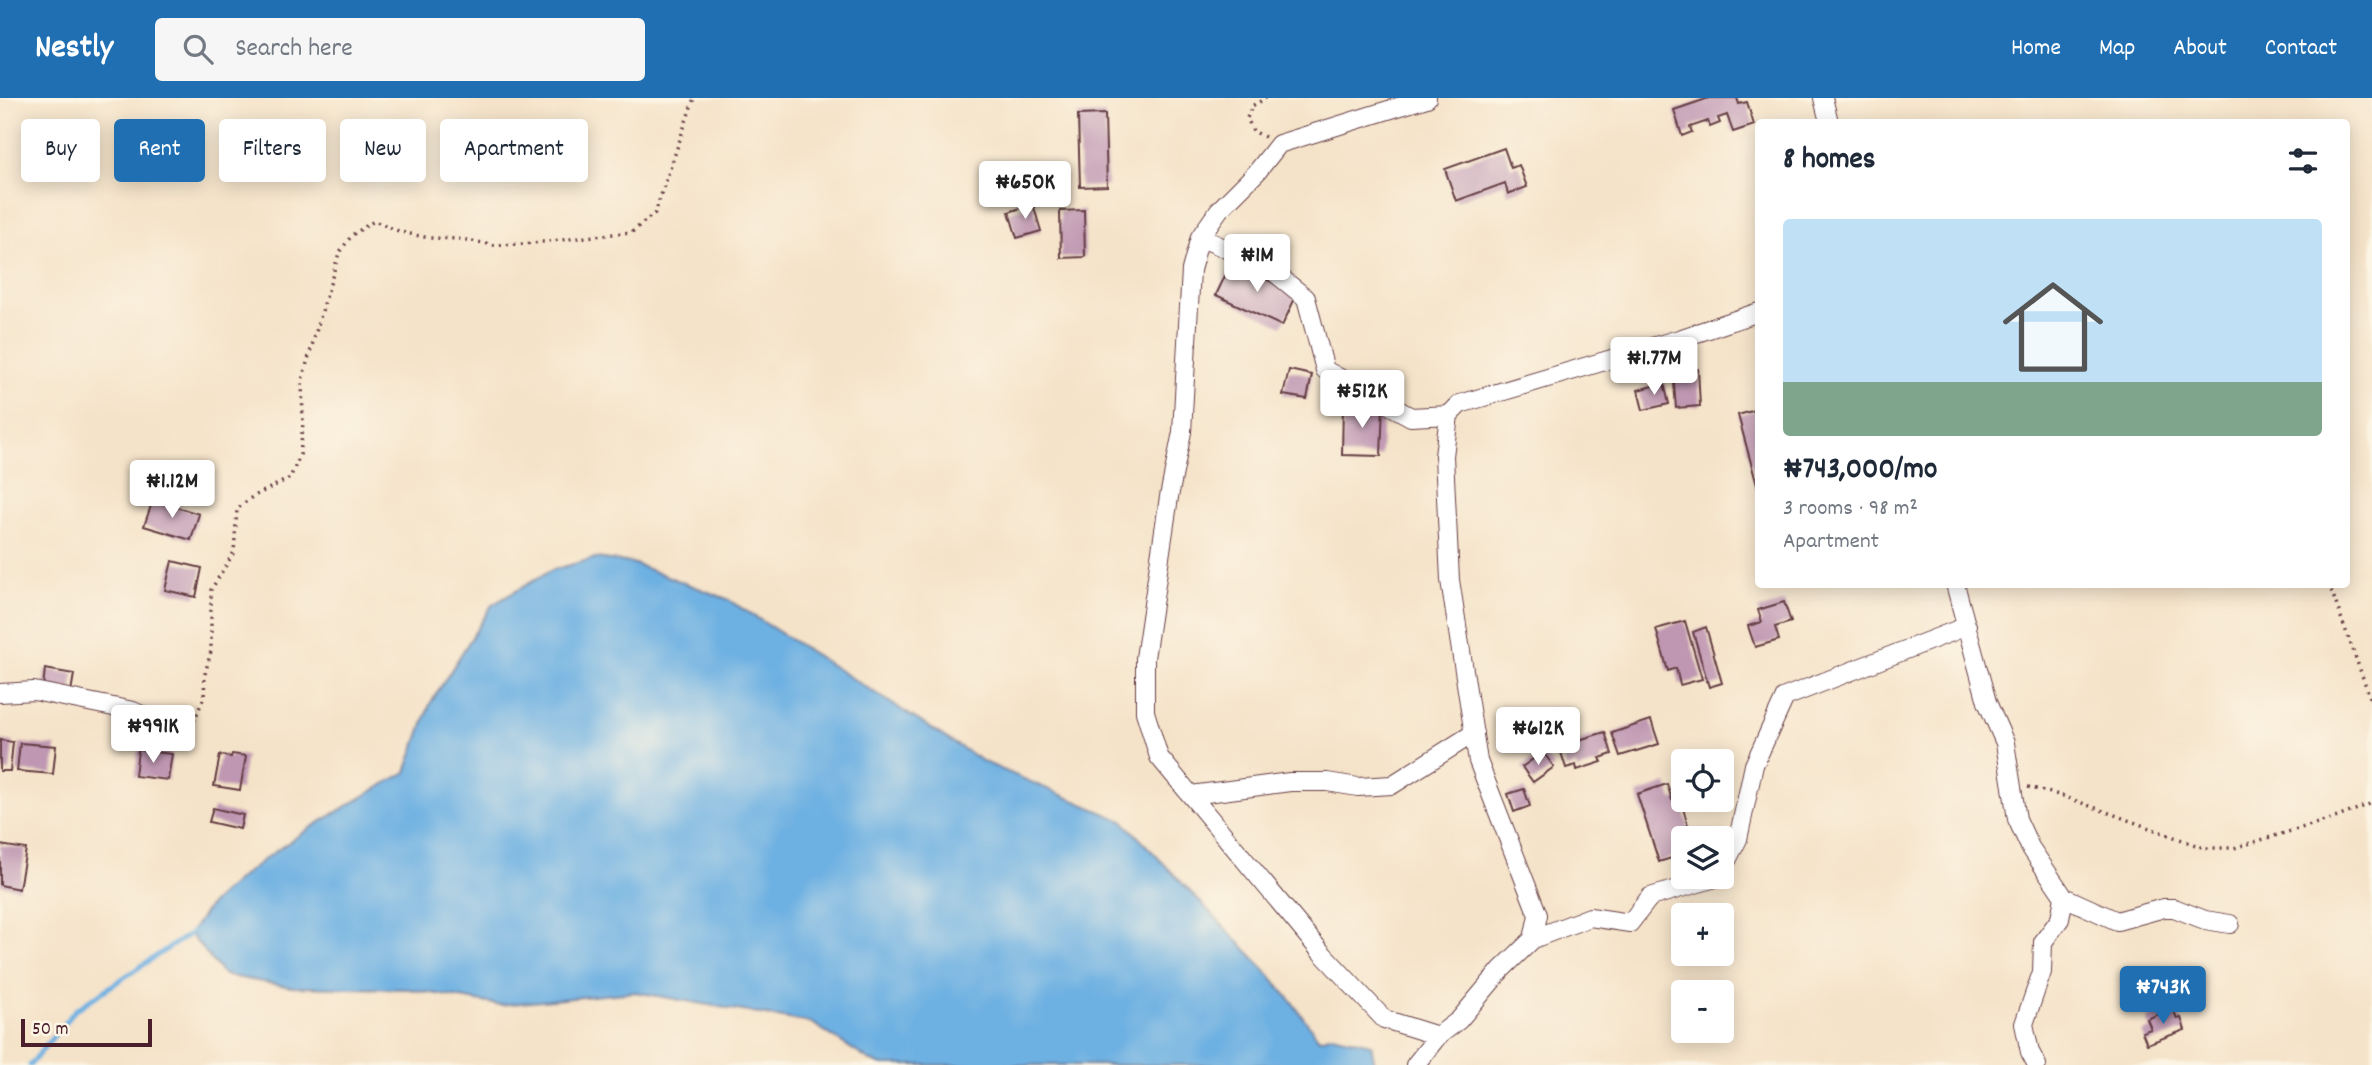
<!DOCTYPE html>
<html lang="en">
<head>
<meta charset="utf-8">
<style>
  body { margin:0; font-family:Dekko,sans-serif; background:#f6f6f7; color:#1f2937; height:100vh; display:flex; flex-direction:column; font-size:26px; white-space:nowrap }
  * { box-sizing:border-box; margin:0 }
  p { font-size:23px; color:#747a83 }
  .icon { flex:none; width:38px; height:38px; fill:none; stroke:currentColor; stroke-width:2; stroke-linecap:round; stroke-linejoin:round }
  .map { position:relative; flex:1; overflow:hidden }
  .panel { position:absolute; left:1755px; top:21px; width:595px; height:469px; display:flex; flex-direction:column; background:#fff; border-radius:7px; box-shadow:0 4px 18px #0003 }
  .panel>* { flex:none }
  .top-card { position:absolute; left:21px; top:21px; width:665px; height:63px; display:flex; gap:14px }
  .buttons { position:absolute; left:1671px; top:651px; display:grid; gap:14px }
  .buttons a { display:grid; place-items:center; width:63px; height:63px; border-radius:7px; background:#fff; box-shadow:0 4px 18px #0003; font-size:35px }
  .scale { position:absolute; left:21px; bottom:18px; width:131px; box-sizing:border-box; padding-left:7px; border:4px solid #4a1f2b; border-top:0; font-size:19px; line-height:24px; white-space:nowrap; color:#4a1f2b; -webkit-text-stroke:5px #fcf5e5; paint-order:stroke }
  .price { position:absolute; translate:-50% -60px; padding:0 16px; border-radius:7px; background:#fff; color:#222; font-size:23px; line-height:46px; filter:drop-shadow(0 2px 4px #0008) }
  .price::after { content:''; position:absolute; left:50%; top:42px; width:21px; height:16px; margin-left:-10px; background:inherit; clip-path:polygon(0 0,100% 0,50% 100%) }
  .price.on { background:#1f6fb2; color:#fff }
  ul { padding:0; list-style:none }
  li { display:grid; align-content:center; gap:14px; height:371px; padding:0 28px }
  li+li { border-top:2px solid #e0e1e3 }
  li span { display:grid; place-items:center; height:217px; border-radius:7px; color:#555 }
  li>.icon { margin-inline-start:auto }
  span .icon { width:126px; height:126px; fill:#fffc; stroke-width:1 }
  li b { font-size:30px }
  h2 { display:flex; justify-content:space-between; align-items:center; height:84px; padding:0 28px; font-size:30px }
  .chip { padding:0 24px; border-radius:7px; background:#fff; box-shadow:0 4px 18px #0003; font-size:24px; line-height:63px }
  .chip.on { background:#1f6fb2; color:#fff }
  header { display:flex; align-items:center; gap:42px; box-sizing:border-box; height:98px; padding:0 35px; background:#1f6fb2; color:#fff }
  header strong { font-size:33px }
  nav { display:flex; gap:38px; margin-inline-start:auto; font-size:24px }
  .search { width:490px; height:63px; background:#f6f6f7; display:flex; align-items:center; gap:18px; box-sizing:border-box; padding:0 24px; border-radius:7px; color:#747a83; font-size:26px }
  .map>svg:first-child { display:block }
</style>
</head>
<body>
<header>
<strong>Nestly</strong>
<div class="search"><svg class="icon" aria-label="search" viewBox="0 0 24 24"><circle cx="10" cy="10" r="6"/><path d="M15 15l6 6"/></svg>Search here</div>
<nav><a>Home</a><a>Map</a><a>About</a><a>Contact</a></nav>
</header>
<div class="map">
<svg width="2372" height="967" viewBox="0 0 2372 967">
  <rect width="100%" height="100%" fill="#fcf5e5"/>
  <filter id="ink" filterUnits="userSpaceOnUse"><feTurbulence type="fractalNoise" baseFrequency=".0143" numOctaves="2"/><feDisplacementMap in="SourceGraphic" scale="14" xChannelSelector="R" yChannelSelector="G"/><feConvolveMatrix kernelMatrix="1 2 1 2 8 2 1 2 1" color-interpolation-filters="sRGB"/></filter>
  <filter id="wash" filterUnits="userSpaceOnUse"><feTurbulence type="fractalNoise" baseFrequency=".00686" numOctaves="4" result="noise"/><feDisplacementMap in="SourceGraphic" scale="28" xChannelSelector="R" yChannelSelector="G"/><feGaussianBlur stdDeviation="1.57" result="paint"/><feColorMatrix in="noise" values="0 0 0 0 0 0 0 0 0 0 0 0 0 0 0 0 0 1.4 0 .05"/><feComposite in="paint" operator="in"/></filter>
  <g filter="url(#wash)">
    <rect width="100%" height="100%" fill="#f5e3c9"/>
    <path fill="#6db0e2" stroke="#5c6886" stroke-width="2" d="M596,460L632,465L727,501L984,664L1123,723L1253,859L1289,900L1319,941L1332,937L1371,946L1375,967H882L869,962L812,925L635,894L500,907L409,891L291,889L224,877L190,836C197,826 204,814 212,805C269,750 338,713 406,674L430,606L492,507L552,472Z"/>
    <g fill="none" stroke-linecap="round" stroke-linejoin="round">
      <path stroke="#6db0e2" stroke-width="5" d="M30,967L75,912L194,833"/>
    </g>
    <g id="blocks">
      <path fill="#bf97b2" d="M1709,0H1737L1739,6L1747,4L1754,27L1733,34L1727,17L1718,20L1720,25L1710,29L1708,23L1690,29L1692,34L1682,38L1674,12Z
        M1105,16L1107,88L1080,89L1078,17Z
        M1504,50L1511,70L1519,67L1527,89L1508,96L1505,85L1456,103L1445,71Z
        M1033,106L1041,133L1017,140L1009,114Z
        M1084,112L1085,159L1061,160L1060,113Z
        M1231,165L1297,196L1282,228L1216,197Z
        M1698,271L1700,308L1676,310L1673,272Z
        M1289,272L1312,277L1307,301L1283,297Z
        M1664,285L1669,306L1643,312L1638,292Z
        M1343,306L1383,307L1381,358L1342,357Z
        M1759,311V391H1758L1738,317Z
        M153,402L199,416L191,442L144,428Z
        M172,463L202,470L196,499L165,492Z
        M1784,504L1791,524L1775,529L1779,542L1755,549L1748,528L1762,524L1758,512Z
        M1685,523L1702,581L1680,587L1676,570L1668,573L1656,531Z
        M1706,529L1722,585L1709,589L1693,534Z
        M45,571L74,576L71,594L43,589Z
        M1651,622L1659,646L1620,658L1612,635Z
        M1605,634L1612,656L1600,660L1602,664L1577,672L1576,667L1566,670L1559,648Z
        M0,642L13,644L10,673H0Z
        M20,645L56,648L53,676L17,673Z
        M138,652L172,656L168,682L135,678Z
        M1543,654L1554,669L1533,684L1522,669Z
        M232,656L246,658L240,692L214,688L220,657L231,659Z
        M1667,686L1672,702L1680,700L1690,734L1683,736L1684,756L1659,764L1637,696Z
        M1524,691L1530,708L1514,714L1508,696Z
        M213,710L243,717L240,731L209,724Z
        M0,747L26,751L19,791L0,787Z
        M2173,910L2177,921L2181,920L2185,932L2147,946L2142,934L2151,931L2147,921Z"/>
    </g>
  </g>
  <g filter="url(#ink)">
    <use href="#blocks" fill-opacity="0" stroke="#643c43" stroke-width="2"/>
    <g fill="none" stroke-linecap="round" stroke-linejoin="round">
      <defs>
        <path id="street" d="M1427,0L1279,46L1257,74L1219,112L1200,139L1191,172L1182,334L1169,399L1145,560V614L1159,659L1321,854L1384,921L1438,938
          M1823,0L1829,24
          M1200,139L1270,171L1306,200L1325,272L1411,319L1449,317
          M1955,486L1987,604L2005,645L2017,721L2030,749L2064,799L2060,821L2043,844L2042,874L2024,926L2030,954L2037,967
          M0,595L34,593L133,613L181,635
          M1191,697L1290,684H1327L1358,689L1392,687L1474,635
          M1722,772L1738,741L1754,667L1785,599L1967,528
          M2064,799L2117,823L2164,810H2174L2205,822L2230,826
          M1533,841L1590,819L1630,825L1650,799L1719,779
          M1415,967L1438,938L1459,922L1501,872L1533,841L1538,817L1478,663L1450,482L1444,358L1449,317L1460,306L1679,241L1759,214"/>
      </defs>
      <use href="#street" stroke="#643c43" stroke-width="20"/>
      <path stroke="#643c43" stroke-width="3.5" stroke-dasharray="2 5" stroke-linecap="butt" d="M1265,39L1253,33L1247,20L1252,8L1266,0
        M2329,486L2372,605
        M194,623L204,599L205,576L211,553V492L234,454L237,411L252,399L290,380L300,357L303,325L302,282L339,155L352,137L374,123L401,134L429,140L461,141L494,147L523,146L632,134L655,115L694,0
        M2028,689L2063,698L2204,750H2234L2338,719L2372,705"/>
      <use href="#street" stroke="#fff" stroke-width="18"/>
    </g>
  </g>
</svg>
<div class="buttons">
<a><svg class="icon" aria-label="locate" viewBox="0 0 24 24"><circle cx="12" cy="12" r="6"/><path d="M12 2v4M12 18v4M2 12h4M18 12h4"/></svg></a>
<a><svg class="icon" aria-label="layers" viewBox="0 0 24 24"><path d="M12 4l9 5-9 5-9-5zM3 14l9 5 9-5"/></svg></a>
<a>+</a>
<a>−</a>
</div>
<div class="scale">50 m</div>
<b class="price" style="left:1025px;top:123px">₦650K</b>
<b class="price" style="left:1257px;top:196px">₦1M</b>
<b class="price" style="left:1654px;top:299px">₦1.77M</b>
<b class="price" style="left:1362px;top:332px">₦512K</b>
<b class="price" style="left:172px;top:422px">₦1.12M</b>
<b class="price" style="left:153px;top:667px">₦991K</b>
<b class="price" style="left:1538px;top:669px">₦612K</b>
<b class="price on" style="left:2163px;top:928px">₦743K</b>
<div class="top-card">
<a class="chip">Buy</a>
<a class="chip on">Rent</a>
<a class="chip">Filters</a>
<a class="chip">New</a>
<a class="chip">Apartment</a>
</div>
<section class="panel">
<h2>8 homes<svg class="icon" aria-label="filters" viewBox="0 0 24 24"><path d="M4 7h16M4 17h16"/><circle cx="9" cy="7" r="2"/><circle cx="15" cy="17" r="2"/></svg></h2>
<ul>
<li><span style="background:linear-gradient(#bfe0f5 75%,#7fa58c 0)"><svg class="icon" aria-label="home" viewBox="0 0 24 24"><path d="M3 11l9-7 9 7M6 9v11h12V9"/></svg></span><div><b>₦743,000/mo</b><p>3 rooms · 98 m²</p><p>Apartment</p></div></li>
</ul>
</section>
</div>
</body>
</html>
